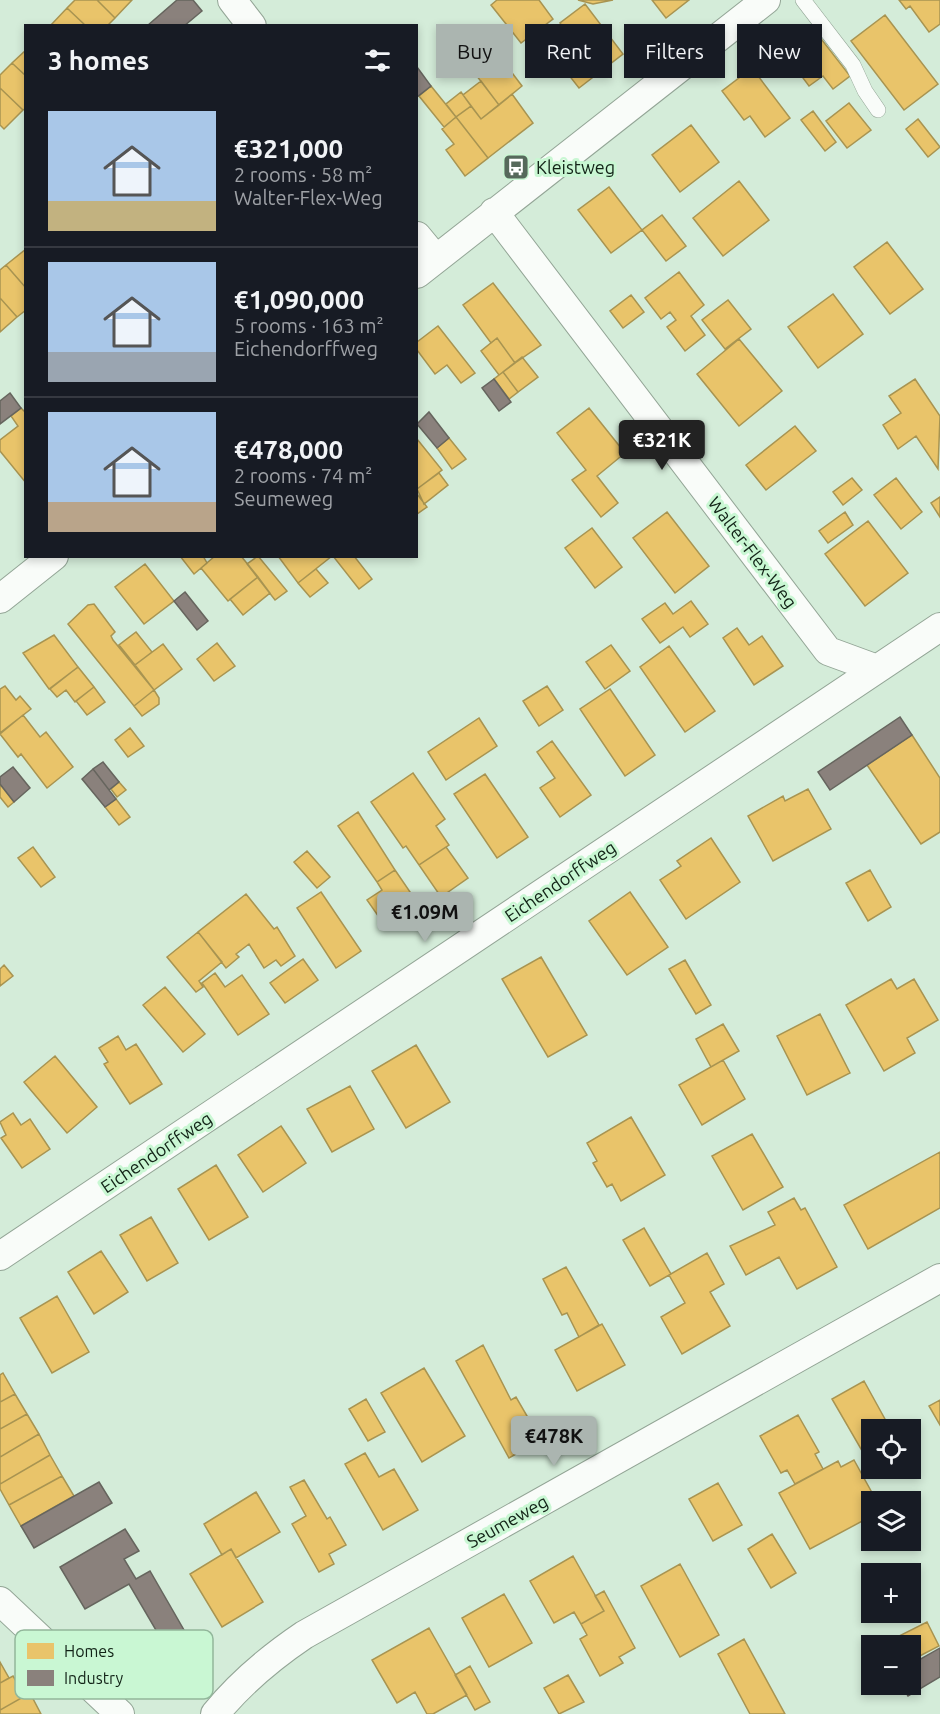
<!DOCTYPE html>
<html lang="en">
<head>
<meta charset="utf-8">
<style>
  body { margin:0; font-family:Ubuntu,sans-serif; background:#20242c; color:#f1f3f6; height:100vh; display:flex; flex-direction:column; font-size:22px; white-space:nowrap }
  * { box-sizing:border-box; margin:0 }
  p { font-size:20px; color:#9ea1a6 }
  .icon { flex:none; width:33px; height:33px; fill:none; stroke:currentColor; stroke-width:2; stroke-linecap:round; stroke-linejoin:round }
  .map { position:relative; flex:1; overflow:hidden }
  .panel { position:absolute; left:24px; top:24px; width:394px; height:534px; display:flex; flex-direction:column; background:#171b24; border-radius:0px; box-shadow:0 3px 9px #0003 }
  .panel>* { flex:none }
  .banner { position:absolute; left:436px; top:24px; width:412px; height:54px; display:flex; gap:12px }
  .tools { position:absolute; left:861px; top:1419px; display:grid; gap:12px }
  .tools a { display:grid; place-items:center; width:60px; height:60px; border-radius:0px; background:#171b24; box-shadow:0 3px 9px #0003; font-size:30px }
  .price { position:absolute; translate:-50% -51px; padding:0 14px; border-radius:6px; background:#abb5b0; color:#111; font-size:20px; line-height:39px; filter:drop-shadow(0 2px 3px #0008) }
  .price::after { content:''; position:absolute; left:50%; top:36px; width:18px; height:14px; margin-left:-9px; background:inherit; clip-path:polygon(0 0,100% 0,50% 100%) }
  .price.selected { background:#222; color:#fff }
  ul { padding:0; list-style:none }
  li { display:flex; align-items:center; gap:18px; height:150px; padding:0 24px }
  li+li { border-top:2px solid #363941 }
  li span { display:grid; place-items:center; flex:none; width:168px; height:120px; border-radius:0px; color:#555 }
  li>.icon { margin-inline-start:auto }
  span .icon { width:72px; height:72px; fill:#fffc; stroke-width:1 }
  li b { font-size:26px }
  h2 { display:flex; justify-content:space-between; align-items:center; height:72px; padding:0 24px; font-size:26px }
  .tag { padding:0 21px; border-radius:0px; background:#171b24; box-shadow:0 3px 9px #0003; font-size:21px; line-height:54px }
  .tag.selected { background:#abb5b0; color:#111 }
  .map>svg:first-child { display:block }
</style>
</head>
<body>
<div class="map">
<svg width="940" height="1714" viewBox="0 0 940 1714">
  <rect width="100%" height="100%" fill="#d4ecd9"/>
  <path fill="#e9c46a" stroke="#a89451" stroke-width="1.5" d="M75,0H97L115,18L107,26H86L67,8Z
    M97,0H132L115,18Z
    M497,0H539L553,19L521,43L491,5Z
    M578,0H613L593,4Z
    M652,0H689L666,18Z
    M899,0H940V24L929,32L910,6L906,9Z
    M585,4L623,54L579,88L553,55L566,45L560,35L566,31L560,23Z
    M67,8L86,26H50Z
    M885,15L938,84L904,110L851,41Z
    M815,31L850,76L833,89L823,76L809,86L785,54Z
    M483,35L500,57L481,72L464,49Z
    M26,50V76L12,63Z
    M500,57L522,86L499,105L476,75Z
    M12,63L26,76V108L23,110L0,88V75Z
    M752,68L790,118L765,137L750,116L744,120L722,91Z
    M481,81L499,105L481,119L463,95Z
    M431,86L456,117L444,127L419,96Z
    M0,88L23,110L4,129L0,125Z
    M461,92L471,106L456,117L446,104Z
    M512,94L533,123L488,158L456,117L471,106L481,119Z
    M849,103L871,130L847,148L826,121Z
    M813,111L836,142L825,151L801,120Z
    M456,117L488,158L465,176L446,150L454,144L442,129Z
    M918,119L940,147L928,157L906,129Z
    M691,125L719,162L680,192L652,155Z
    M739,181L769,220L723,256L693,218Z
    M609,187L642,230L611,253L578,210Z
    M662,215L686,246L666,261L642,230Z
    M887,242L923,289L890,314L854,267Z
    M26,249V288L6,265Z
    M6,265L26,288V310L17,317L0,298V270Z
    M679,272L704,305L691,316L705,335L685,351L667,327L676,320L670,312L661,319L645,298Z
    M493,283L541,345L515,363L497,338L491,343L463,305Z
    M833,294L863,334L818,368L788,327Z
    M631,295L644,312L623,328L610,311Z
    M0,298L17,317L0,332Z
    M728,300L751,329L725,349L702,320Z
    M438,326L475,373L461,383L447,365L435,374L417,350V342Z
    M497,338L515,363L499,375L481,351Z
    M739,339L782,391L739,426L697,374Z
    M522,357L538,377L518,392L503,372Z
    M503,372L518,392L509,399L494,379Z
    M915,379L940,416L938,469L916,436L898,449L883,425L901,413L889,396Z
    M21,408L26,413V483L0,451V440L18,426L11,416Z
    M589,408L625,453L597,476L618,503L601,517L572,480L586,470L557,433Z
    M795,426L816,451L766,490L746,465Z
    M449,438L466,459L452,469L437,448Z
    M417,439L442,470L417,489Z
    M439,473L448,485L424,504L417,489Z
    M852,478L862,490L843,505L833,492Z
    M896,478L922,512L901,529L874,495Z
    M417,494L427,507L417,514Z
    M940,497V517L931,503Z
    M667,512L709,566L675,593L633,538Z
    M845,512L853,525L828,543L819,531Z
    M868,521L908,573L865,606L825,554Z
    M592,528L622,567L595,588L565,548Z
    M180,556H203L207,563L194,574Z
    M215,556H241L258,577L228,601L201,568Z
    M258,556L287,591L275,600L247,564Z
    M278,556H332L298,583Z
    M333,556H354L372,579L359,589Z
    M145,564L174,601L144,624L115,587Z
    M316,569L328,583L310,597L298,583Z
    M258,577L270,593L243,615L230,599Z
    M691,601L708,624L690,637L683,627L660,643L642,619L665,603L673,614Z
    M94,604L115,632L111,636L113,640L154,690L134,706L68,624L88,605Z
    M737,628L749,645L762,636L783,666L754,685L723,638Z
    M136,632L152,652L135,665L119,645Z
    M54,635L78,667L49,689L23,653Z
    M217,643L235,666L214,681L197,659Z
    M163,644L182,669L154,690L135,665Z
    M611,645L630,671L605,689L586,662Z
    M669,646L715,711L685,732L640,667Z
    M78,667L94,687L75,702L66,690L57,697L50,689Z
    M5,686L16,700L20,696L31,709L0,733V689Z
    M547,686L563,710L539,726L523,701Z
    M94,687L105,702L87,715L76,701Z
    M610,689L655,755L625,776L580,709Z
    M154,690L159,698V704L142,716L134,706Z
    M23,715L40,737L46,732L73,767L47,788L21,754L18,757L0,734Z
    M479,718L497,746L446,780L428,752Z
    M130,728L144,746L128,757L115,740Z
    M912,735L940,778V832L921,844L867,765Z
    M552,741L591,795L560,817L540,788L555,778L537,752Z
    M413,773L445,819L436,826L449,845L419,865L406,846L403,848L371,802Z
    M485,774L528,837L497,858L454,794Z
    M119,782L126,790L117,797L111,789Z
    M0,784L14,802L8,807L0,797Z
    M808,789L831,829L773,861L748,816L783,796L785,801Z
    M116,799L130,817L119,825L105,807Z
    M358,812L395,870L377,882L338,826Z
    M711,838L740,882L686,919L660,880L681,866L677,861Z
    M33,847L55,877L41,887L18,858Z
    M446,847L468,878L441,897L419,865Z
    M307,851L330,877L317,888L294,862Z
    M395,870L421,908L388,930L367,900L382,890L377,882Z
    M870,870L891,907L868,921L846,883Z
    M321,892L361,951L336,968L297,908Z
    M630,892L668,947L627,975L589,921Z
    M246,894L274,929L277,927L295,956L281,966L276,960L264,968L249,944L236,954L239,957L226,968L198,932Z
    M198,932L222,962L199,981L203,987L196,992L167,957Z
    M541,957L587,1035L548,1057L502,979Z
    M303,959L318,980L285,1003L270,983Z
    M685,960L711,1005L696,1014L669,969Z
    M4,965L13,976L0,986V969Z
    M215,973L225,987L242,975L269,1014L238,1035L202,983Z
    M891,979L897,989L914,979L938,1020L907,1038L915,1053L884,1071L846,1005Z
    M165,987L205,1034L183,1052L143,1005Z
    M820,1014L850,1073L807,1095L777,1036Z
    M723,1024L739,1051L711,1067L696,1039Z
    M118,1036L126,1050L136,1044L162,1084L130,1104L104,1064L108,1062L99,1048Z
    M416,1045L450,1102L406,1128L372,1071Z
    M55,1056L97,1107L67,1133L24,1082Z
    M723,1060L745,1099L702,1125L679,1085Z
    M350,1086L374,1129L332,1152L307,1109Z
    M13,1113L21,1125L30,1119L50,1149L22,1168L1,1138L6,1135L0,1122Z
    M631,1117L665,1175L621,1201L612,1184L607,1187L593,1163L597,1161L587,1143Z
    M281,1126L306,1163L263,1192L238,1155Z
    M752,1134L783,1187L743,1210L712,1156Z
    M940,1152V1208L868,1249L844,1205Z
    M216,1165L248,1217L209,1240L178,1189Z
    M794,1198L801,1210L805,1208L837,1267L797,1289L779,1257L746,1275L730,1246L775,1225L768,1212Z
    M151,1217L178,1263L147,1281L120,1235Z
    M644,1228L671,1274L650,1286L623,1240Z
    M101,1251L128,1292L94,1314L68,1272Z
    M707,1253L724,1284L710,1292L730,1326L682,1354L661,1317L685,1303L669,1275Z
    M566,1267L599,1325L579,1337L567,1313L562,1315L543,1279Z
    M57,1296L89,1352L52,1373L20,1318Z
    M602,1324L625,1365L577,1391L555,1350Z
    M483,1345L511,1400L516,1397L541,1440L509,1458L456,1361Z
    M424,1368L465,1436L422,1462L381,1393Z
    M3,1373L15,1394L0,1402V1375Z
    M864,1381L891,1430H872V1468L832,1399Z
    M15,1394L27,1414L0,1429V1402Z
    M366,1399L385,1432L368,1441L349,1409Z
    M940,1400V1425L929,1406Z
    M27,1414L39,1434L0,1457V1429Z
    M798,1415L819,1452L815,1454L823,1469L795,1484L787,1470L781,1473L760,1436Z
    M39,1434L50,1455L0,1484V1457Z
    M365,1453L379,1477L394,1469L418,1510L383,1530L345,1464Z
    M50,1455L62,1476L9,1505L0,1489V1484Z
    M854,1460L876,1500L862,1507L868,1518L810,1549L779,1493L838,1461L841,1467Z
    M62,1476L74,1496L21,1526L9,1505Z
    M304,1480L327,1519L330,1517L346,1545L329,1554L334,1564L319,1572L292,1524L306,1516L290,1487Z
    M718,1483L742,1525L713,1541L689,1499Z
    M256,1492L280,1532L236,1558L231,1549L222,1555L204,1524Z
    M772,1534L796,1573L771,1588L748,1549Z
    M231,1549L263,1602L222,1627L190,1574Z
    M573,1556L604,1611L581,1624L574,1612L554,1623L530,1581Z
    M680,1564L719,1635L680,1657L641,1586Z
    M604,1591L635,1648L619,1657L623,1663L600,1676L580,1639L587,1635L581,1624L604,1611L595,1596Z
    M504,1594L532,1643L489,1667L462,1618Z
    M927,1622L939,1646L912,1660L910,1646H904L899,1636Z
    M429,1628L467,1695L433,1714H427L415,1692L397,1703L372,1660Z
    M744,1639L785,1714H750L718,1654Z
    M0,1662L9,1678L0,1683Z
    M470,1666L490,1702L475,1710L455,1675Z
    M568,1675L584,1702L559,1714L544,1688Z
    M13,1676L25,1696L0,1710V1683Z
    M30,1693L41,1714H0V1710Z"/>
  <path fill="#8a817c" stroke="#66655e" stroke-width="1.5" d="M177,0H193L202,11L184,26H147Z
    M417,67L431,86L417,97Z
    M494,379L511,402L499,411L482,388Z
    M10,393L21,408L0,424V401Z
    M429,412L449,438L437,448L417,424Z
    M185,592L208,621L197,630L174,601Z
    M900,717L912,735L830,790L818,772Z
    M103,762L119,782L109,790L93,769Z
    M13,767L30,788L14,802L0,784V777Z
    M93,769L116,799L105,807L82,779Z
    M99,1482L112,1503L34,1548L21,1526Z
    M125,1529L139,1551L124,1559L136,1579L150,1571L188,1637L167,1649L129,1584L85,1609L60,1567Z
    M940,1648V1677L908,1696L901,1684H910V1665Z"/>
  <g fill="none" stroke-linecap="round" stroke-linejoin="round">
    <defs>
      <path id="service" d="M803,0L853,65L865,91L878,110"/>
      <path id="minor" d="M232,0L252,26
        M494,212L828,651L877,669
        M417,236L436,259
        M417,274L766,0
        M0,599L54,556
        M0,1256L940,627
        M0,1601L120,1714
        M215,1714C241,1682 270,1658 304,1635L940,1278"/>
    </defs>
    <use href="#service" stroke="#93a596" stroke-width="16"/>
    <use href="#minor" stroke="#93a596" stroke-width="30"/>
    <use href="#service" stroke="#f9fcf9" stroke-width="15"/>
    <use href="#minor" stroke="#f9fcf9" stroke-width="28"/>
  </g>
  <defs>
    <symbol id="bus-square" viewBox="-11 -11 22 22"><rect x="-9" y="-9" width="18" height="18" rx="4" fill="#56695b" stroke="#c9f7d3"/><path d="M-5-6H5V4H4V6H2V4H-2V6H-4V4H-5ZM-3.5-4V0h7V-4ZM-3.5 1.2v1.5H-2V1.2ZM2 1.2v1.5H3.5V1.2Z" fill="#fff"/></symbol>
  </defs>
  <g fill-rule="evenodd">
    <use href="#bus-square" x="501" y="152" width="30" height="30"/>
  </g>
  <g text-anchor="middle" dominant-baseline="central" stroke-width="6" stroke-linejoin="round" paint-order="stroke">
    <g font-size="18" fill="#122317" stroke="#c9f7d3" text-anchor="start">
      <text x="536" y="167">Kleistweg</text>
    </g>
    <g font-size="18" fill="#122317" stroke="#c9f7d3">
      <text transform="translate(753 552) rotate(53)">Walter-Flex-Weg</text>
      <text transform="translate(560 881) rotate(-34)">Eichendorffweg</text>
      <text transform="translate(156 1152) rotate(-34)">Eichendorffweg</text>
      <text transform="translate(507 1521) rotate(-29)">Seumeweg</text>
    </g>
  </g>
  <rect x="15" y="1630" width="198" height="69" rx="9" fill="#c9f7d3" stroke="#92b79b" stroke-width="1.5"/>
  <rect x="27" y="1643" width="27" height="16" fill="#e9c46a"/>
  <rect x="27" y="1670" width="27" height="16" fill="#8a817c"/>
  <g font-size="16" fill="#122317">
    <text x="64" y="1657">Homes</text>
    <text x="64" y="1684">Industry</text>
  </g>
</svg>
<div class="tools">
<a><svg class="icon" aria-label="locate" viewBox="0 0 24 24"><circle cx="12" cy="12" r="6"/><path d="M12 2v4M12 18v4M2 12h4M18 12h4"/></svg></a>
<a><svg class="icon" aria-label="layers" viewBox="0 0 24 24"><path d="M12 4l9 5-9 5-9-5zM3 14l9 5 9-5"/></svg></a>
<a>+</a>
<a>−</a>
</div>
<b class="price selected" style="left:662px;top:471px">€321K</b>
<b class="price" style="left:425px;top:943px">€1.09M</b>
<b class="price" style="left:554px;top:1467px">€478K</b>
<div class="banner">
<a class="tag selected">Buy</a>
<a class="tag">Rent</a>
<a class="tag">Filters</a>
<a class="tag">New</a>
</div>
<section class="panel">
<h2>3 homes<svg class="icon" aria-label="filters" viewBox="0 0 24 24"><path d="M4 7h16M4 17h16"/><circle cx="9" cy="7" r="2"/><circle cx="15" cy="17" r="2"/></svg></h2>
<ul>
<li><span style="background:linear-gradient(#a9c7e8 75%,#c2b280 0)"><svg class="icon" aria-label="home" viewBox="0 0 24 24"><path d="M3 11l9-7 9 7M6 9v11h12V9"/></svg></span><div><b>€321,000</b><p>2 rooms · 58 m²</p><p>Walter-Flex-Weg</p></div></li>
<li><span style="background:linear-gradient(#a9c7e8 75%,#9aa5b1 0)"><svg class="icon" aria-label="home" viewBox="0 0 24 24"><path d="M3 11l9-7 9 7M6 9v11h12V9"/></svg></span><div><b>€1,090,000</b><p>5 rooms · 163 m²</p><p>Eichendorffweg</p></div></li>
<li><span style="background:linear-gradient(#a9c7e8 75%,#b9a48a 0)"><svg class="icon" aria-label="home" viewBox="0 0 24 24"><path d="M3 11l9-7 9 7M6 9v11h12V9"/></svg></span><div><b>€478,000</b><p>2 rooms · 74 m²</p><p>Seumeweg</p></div></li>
</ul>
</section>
</div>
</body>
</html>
